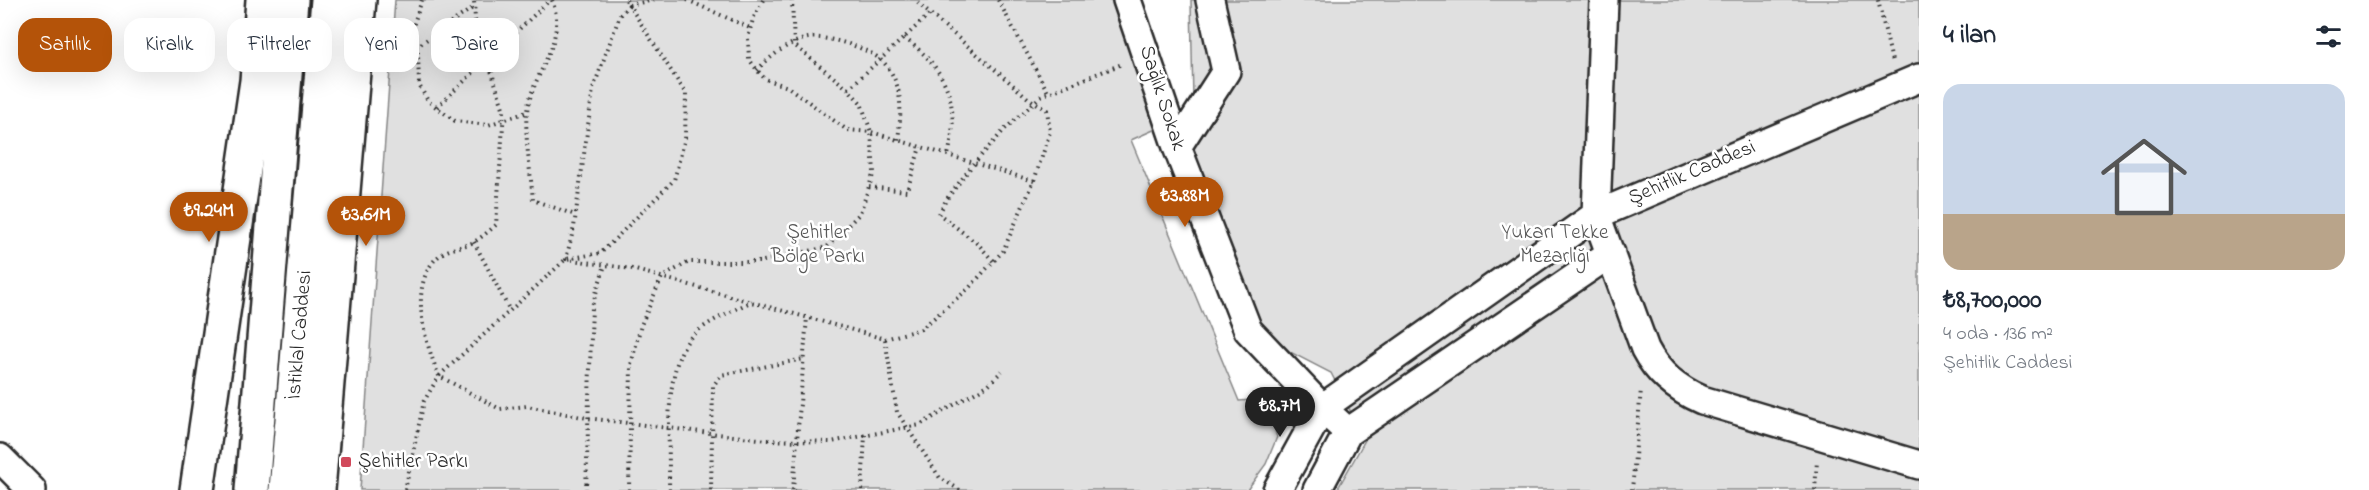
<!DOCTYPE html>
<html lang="tr">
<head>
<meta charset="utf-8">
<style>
  body { margin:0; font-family:"Indie Flower",sans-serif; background:#f2f2f3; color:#1f2937; height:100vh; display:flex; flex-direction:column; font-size:22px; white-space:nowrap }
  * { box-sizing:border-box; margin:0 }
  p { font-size:20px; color:#747a83 }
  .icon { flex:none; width:33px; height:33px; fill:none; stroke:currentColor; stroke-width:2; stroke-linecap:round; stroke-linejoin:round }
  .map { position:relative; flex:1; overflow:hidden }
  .drawer { display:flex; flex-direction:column; background:#fff; width:450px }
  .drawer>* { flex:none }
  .hud { position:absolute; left:18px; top:18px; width:570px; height:54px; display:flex; gap:12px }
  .price { position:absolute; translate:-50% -51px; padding:0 14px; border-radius:21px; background:#b45309; color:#fff; font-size:20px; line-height:39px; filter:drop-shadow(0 2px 3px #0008) }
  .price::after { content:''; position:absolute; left:50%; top:36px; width:18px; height:14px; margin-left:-9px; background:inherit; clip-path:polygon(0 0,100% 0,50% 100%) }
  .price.current { background:#222; color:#fff }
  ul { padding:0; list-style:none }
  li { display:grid; align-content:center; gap:12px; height:318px; padding:0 24px }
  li+li { border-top:2px solid #e0e1e3 }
  li span { display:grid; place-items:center; height:186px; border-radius:18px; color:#555 }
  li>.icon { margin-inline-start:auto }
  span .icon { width:108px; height:108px; fill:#fffc; stroke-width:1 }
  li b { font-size:26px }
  h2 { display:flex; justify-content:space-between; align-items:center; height:72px; padding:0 24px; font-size:26px }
  .chip { padding:0 21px; border-radius:18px; background:#fff; box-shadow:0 6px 24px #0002; font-size:21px; line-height:54px }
  .chip.current { background:#b45309; color:#fff }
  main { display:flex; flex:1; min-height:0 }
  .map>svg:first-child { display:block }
</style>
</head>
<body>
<main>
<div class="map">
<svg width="1919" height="490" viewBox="0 0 1919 490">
  <rect width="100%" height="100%" fill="#fff"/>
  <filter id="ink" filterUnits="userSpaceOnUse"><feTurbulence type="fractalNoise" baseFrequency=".0167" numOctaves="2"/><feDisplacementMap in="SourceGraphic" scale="12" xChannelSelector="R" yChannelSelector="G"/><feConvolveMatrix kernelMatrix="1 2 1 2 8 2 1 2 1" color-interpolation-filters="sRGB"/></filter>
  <g filter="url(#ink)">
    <path fill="#e0e0e0" stroke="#868686" stroke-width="1.5" d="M395,0H1116L1158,128L1131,140L1239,401L1265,399L1277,437L1266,464L1247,490H360Z
      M1191,0H1919V490H1337L1365,440L1331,373L1290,352L1261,324L1194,151Z"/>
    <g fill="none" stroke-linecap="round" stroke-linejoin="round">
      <defs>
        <path id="minor" d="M1127,0L1177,147L1248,330L1322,408L1348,432
          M1604,0L1596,215L1645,349C1658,374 1677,389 1702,400L1919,465
          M1177,147L1226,71L1210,0
          M0,458L32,490
          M1277,490L1322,408L1596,215L1919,78
          M1317,490L1348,432L1611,253"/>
        <path id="tertiary" d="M197,490L257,81L263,0
          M318,490L359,0"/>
        <path id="primary" d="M252,490L291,0
          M286,490L328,0"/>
      </defs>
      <use href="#minor" stroke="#2b2b2b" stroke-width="32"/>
      <use href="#tertiary" stroke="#2b2b2b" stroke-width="38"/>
      <use href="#primary" stroke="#2b2b2b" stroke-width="38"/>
      <path stroke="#2b2b2b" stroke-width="4" stroke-dasharray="1.5 4.5" stroke-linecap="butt" d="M422,0L412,29L418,53L419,85L428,101L455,121L488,125L527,112
        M552,0C568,41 533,72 527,111C524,134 531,175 533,200L575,215
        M626,0L629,5L620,15L593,89L574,227L566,259L632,269L885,339L897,412L940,478L960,490
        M654,0L629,5L686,94L685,138L674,180L601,253L566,259L439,376L500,409L527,406L587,418L767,440L831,442L920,425L988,385L1002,371
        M687,0L750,28
        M763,0L753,19L748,38L749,59L757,70L765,79L788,87L847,130L871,132L1034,181
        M792,0L794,45L848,89
        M998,0L1049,94
        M1878,0L1892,61
        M904,38C947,68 961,105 948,155
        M416,47L474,7
        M757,70C770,57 788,42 808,38C826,35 869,48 882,61C889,67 896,80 898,89C902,106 900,123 898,140
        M437,107L550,0
        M869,187L907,191L920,147
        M474,242L510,311
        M993,261L979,245L939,214L946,200L971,167L1005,129L1041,96L1122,64
        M885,339L921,329L968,289L1003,251L1034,181L1050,132L1047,110L1028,98L914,0
        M405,490L424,401L439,376C425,342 406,283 440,255C449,248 464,247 474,242C482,237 489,231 496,225L504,111L475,20L474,0
        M586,490L592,306L605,265
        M629,490L631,365L641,325L662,277L689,262H759L827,247L860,213L874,172L871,132L861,103L848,89L930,14
        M669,490C670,449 662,367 692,336C708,321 733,311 752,301
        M711,490L713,386L721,375L804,359
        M793,490L807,317
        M862,490L865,435
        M1632,490L1641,389
        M1815,490L1817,461"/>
      <use href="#minor" stroke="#fff" stroke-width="27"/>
      <use href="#tertiary" stroke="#fff" stroke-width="33"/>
      <use href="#primary" stroke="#fff" stroke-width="33"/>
    </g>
  </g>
  <rect fill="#d1495b" stroke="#fff" stroke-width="2" x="340" y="456" width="12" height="12" rx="3"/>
  <g text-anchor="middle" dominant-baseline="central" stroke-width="5" stroke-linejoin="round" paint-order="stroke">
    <g font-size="21" fill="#2b2b2b" stroke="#fff">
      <text transform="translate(1162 98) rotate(72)">Sağlık Sokak</text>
      <text transform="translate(1692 173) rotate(-23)">Şehitlik Caddesi</text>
      <text transform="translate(300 335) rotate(-85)">İstiklal Caddesi</text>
    </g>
    <g font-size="21" fill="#585858" stroke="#fff">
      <text x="818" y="233">Şehitler<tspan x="818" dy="24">Bölge Parkı</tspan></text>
      <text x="1555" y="233">Yukarı Tekke<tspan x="1555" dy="24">Mezarlığı</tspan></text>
    </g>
    <g font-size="21" fill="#2b2b2b" stroke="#fff" text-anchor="start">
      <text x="358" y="462">Şehitler Parkı</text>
    </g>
  </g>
</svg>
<b class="price" style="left:1185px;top:228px">₺3.88M</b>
<b class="price" style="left:209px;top:243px">₺9.24M</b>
<b class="price" style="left:366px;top:247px">₺3.61M</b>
<b class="price current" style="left:1280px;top:438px">₺8.7M</b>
<div class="hud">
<a class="chip current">Satılık</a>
<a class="chip">Kiralık</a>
<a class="chip">Filtreler</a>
<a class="chip">Yeni</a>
<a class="chip">Daire</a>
</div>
</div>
<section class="drawer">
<h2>4 ilan<svg class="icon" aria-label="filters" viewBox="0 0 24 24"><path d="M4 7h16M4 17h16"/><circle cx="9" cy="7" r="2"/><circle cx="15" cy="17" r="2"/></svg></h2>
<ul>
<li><span style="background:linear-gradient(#c9d6e8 70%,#b9a48a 0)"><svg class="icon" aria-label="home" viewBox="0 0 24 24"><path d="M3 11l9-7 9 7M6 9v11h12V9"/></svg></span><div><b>₺8,700,000</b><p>4 oda · 136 m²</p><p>Şehitlik Caddesi</p></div></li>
</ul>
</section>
</main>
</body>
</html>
